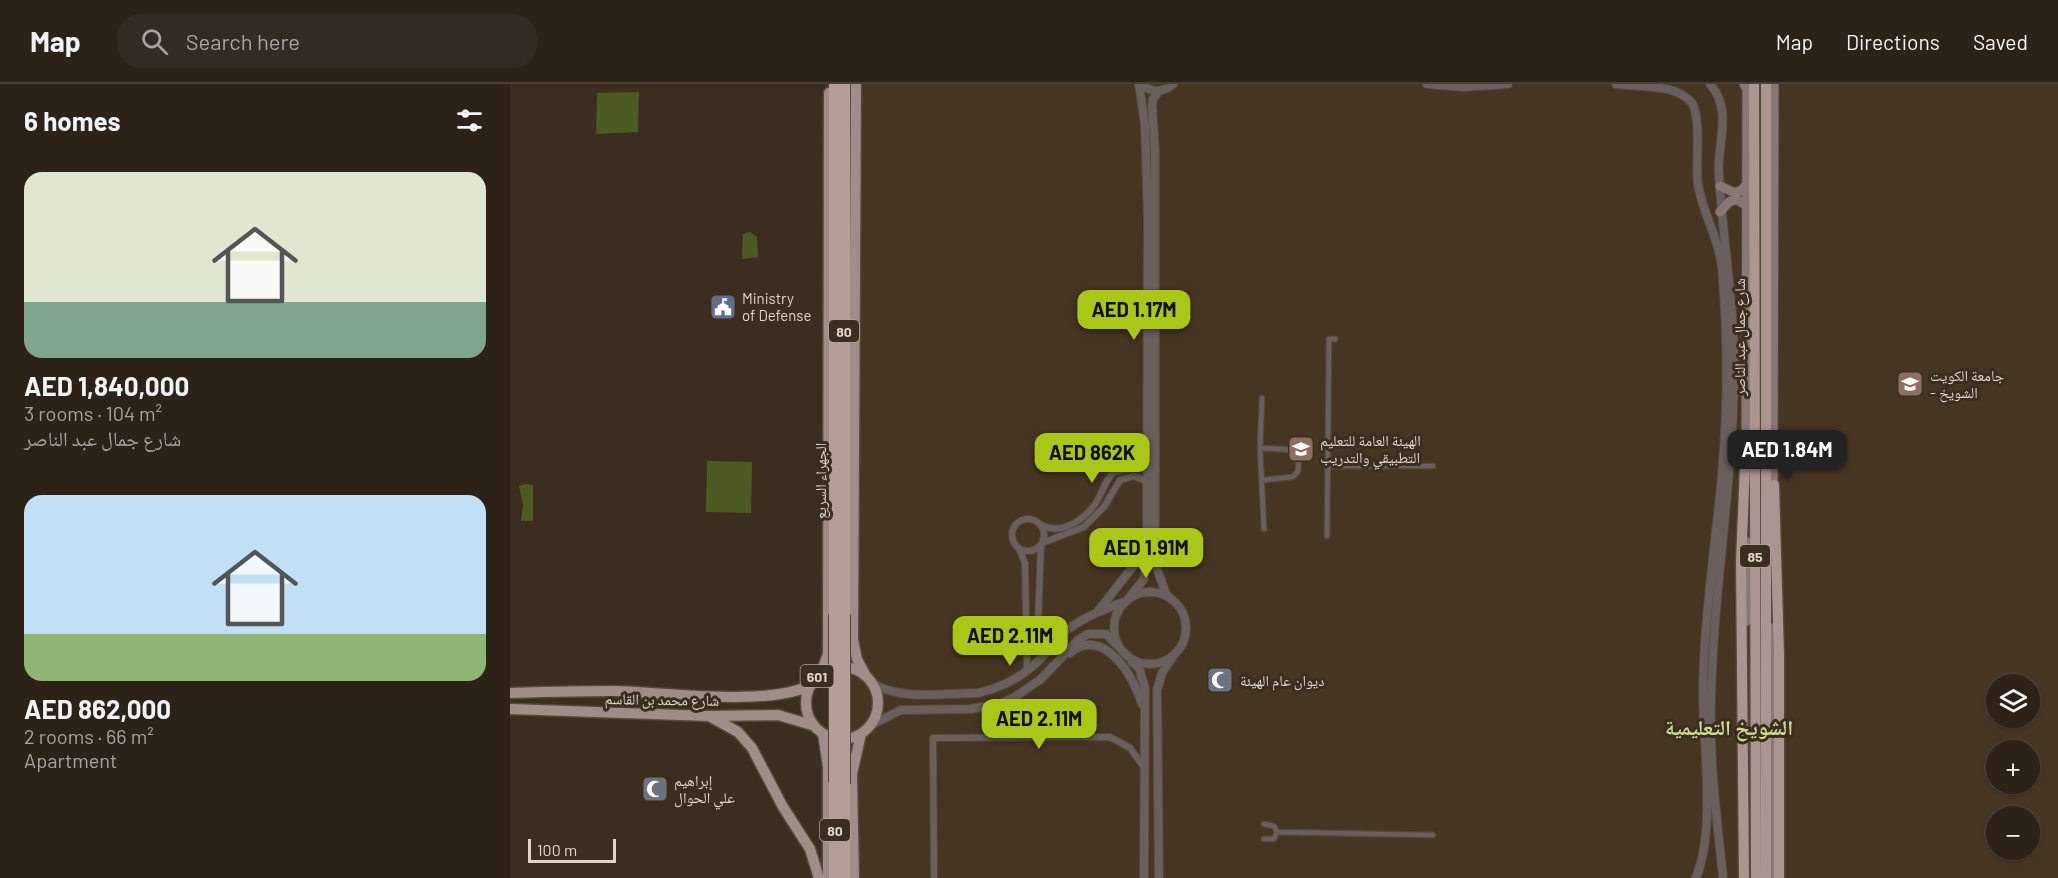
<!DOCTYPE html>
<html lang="en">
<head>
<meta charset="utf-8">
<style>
  body { margin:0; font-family:Barlow,"Noto Naskh Arabic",sans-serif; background:#342a21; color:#f1f3f6; height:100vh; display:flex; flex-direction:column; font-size:22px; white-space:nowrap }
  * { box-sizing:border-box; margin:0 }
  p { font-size:20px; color:#a6a4a2 }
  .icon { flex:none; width:33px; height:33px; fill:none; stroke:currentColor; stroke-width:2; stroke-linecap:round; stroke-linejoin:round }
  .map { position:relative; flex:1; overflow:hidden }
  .side { display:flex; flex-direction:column; background:#2c2218; width:510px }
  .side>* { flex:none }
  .fabs { position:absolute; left:1476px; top:590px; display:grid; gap:12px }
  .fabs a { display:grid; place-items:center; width:54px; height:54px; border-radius:50%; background:#2c2218; box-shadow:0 2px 4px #0004,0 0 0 2px #483f37; font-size:30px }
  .scale { position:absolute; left:18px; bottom:15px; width:88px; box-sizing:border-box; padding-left:6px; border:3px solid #ded6cd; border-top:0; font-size:16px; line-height:21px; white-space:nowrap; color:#ded6cd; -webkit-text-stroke:4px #3b2e20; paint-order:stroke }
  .price { position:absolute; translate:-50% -51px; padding:0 14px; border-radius:12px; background:#aac717; color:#111; font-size:20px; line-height:39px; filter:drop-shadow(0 2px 3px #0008) }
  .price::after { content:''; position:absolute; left:50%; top:36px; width:18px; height:14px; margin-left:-9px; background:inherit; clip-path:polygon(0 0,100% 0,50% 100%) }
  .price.selected { background:#222; color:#fff }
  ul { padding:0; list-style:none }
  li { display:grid; align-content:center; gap:12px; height:318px; padding:0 24px }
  li span { display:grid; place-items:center; height:186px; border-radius:18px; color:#555 }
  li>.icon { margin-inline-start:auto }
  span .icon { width:108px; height:108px; fill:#fffc; stroke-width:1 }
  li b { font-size:26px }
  h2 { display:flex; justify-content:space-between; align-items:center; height:72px; padding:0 24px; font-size:26px }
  header { display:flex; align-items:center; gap:36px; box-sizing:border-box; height:84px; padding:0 30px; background:#2c2218; border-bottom:2px solid #483f37 }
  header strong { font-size:28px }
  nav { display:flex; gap:33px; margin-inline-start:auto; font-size:21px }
  .search { width:420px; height:54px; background:#342a21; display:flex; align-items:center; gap:15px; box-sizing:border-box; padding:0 21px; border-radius:24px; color:#a6a4a2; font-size:22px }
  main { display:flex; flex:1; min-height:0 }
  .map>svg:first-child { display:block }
</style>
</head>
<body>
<header>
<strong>Map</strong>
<div class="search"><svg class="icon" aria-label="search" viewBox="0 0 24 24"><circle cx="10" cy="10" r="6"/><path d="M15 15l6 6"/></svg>Search here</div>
<nav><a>Map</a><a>Directions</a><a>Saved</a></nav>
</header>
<main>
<section class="side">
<h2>6 homes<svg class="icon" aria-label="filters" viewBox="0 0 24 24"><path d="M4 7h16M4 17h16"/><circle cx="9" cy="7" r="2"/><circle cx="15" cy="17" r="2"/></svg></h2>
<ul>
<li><span style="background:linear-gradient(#dfe7d0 70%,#7fa58c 0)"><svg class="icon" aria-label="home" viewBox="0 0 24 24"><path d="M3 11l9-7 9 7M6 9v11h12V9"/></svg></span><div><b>AED 1,840,000</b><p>3 rooms · 104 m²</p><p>شارع جمال عبد الناصر</p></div></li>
<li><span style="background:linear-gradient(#bfe0f5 75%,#8fb573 0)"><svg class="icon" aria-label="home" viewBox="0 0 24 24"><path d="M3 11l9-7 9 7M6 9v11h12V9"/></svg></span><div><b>AED 862,000</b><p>2 rooms · 66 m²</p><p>Apartment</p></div></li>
</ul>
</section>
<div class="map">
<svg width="1548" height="794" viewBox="0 0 1548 794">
  <rect width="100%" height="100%" fill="#3b2e20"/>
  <path fill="#463522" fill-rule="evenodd" d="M330,0H1548V794H327ZM1486,600H1520V633H1486ZM1486,666H1520V699H1486ZM1486,732H1520V765H1486Z"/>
  <path fill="#4d5b22" d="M129,8L128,48L86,50L87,9Z
    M240,148L247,153L248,173L232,175L233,150Z
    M197,377L242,378L241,429L196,428Z
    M15,400L23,401V437H11L13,420L9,402Z"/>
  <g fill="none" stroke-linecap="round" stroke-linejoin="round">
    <defs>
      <path id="pedestrian" d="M752,314L750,364L754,445
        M750,364L783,366L789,372L788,387L783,393L753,396
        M818,382H923
        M817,452L819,255H825
        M754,740L764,742L767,748L764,755H754
        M767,748L923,751"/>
      <path id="minor" d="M502 451a16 16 0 1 1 32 0a16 16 0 1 1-32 0Z
        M531,441C552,452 576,435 587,417C593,407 595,396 604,388L629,383L637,377
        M532,459L574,443L594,423L610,396L624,392L636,397
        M531,461L528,539L534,550L550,552
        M509,464L515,479L517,586
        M424,794L423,654L600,653L620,664L634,683"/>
      <path id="tertiary" d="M631,0C641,9 653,9 663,0
        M917,0L953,3L998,0
        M1106,0C1130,3 1167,0 1182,19C1192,38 1185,77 1188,100C1192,128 1209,154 1212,183C1218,251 1218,323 1212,392C1205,461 1195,530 1193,600C1192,658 1207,741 1186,794
        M1200,0C1224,27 1206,60 1209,92C1213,158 1225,224 1224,291C1223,400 1203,508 1201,617C1199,677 1207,735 1213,794
        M649,7L643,15L642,22L645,66V456L647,485L657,512
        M604 544a36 36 0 1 1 72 0a36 36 0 1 1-72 0Z
        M618,515L634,495L637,465L638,135L635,41L629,0
        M588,527L636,466
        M560,569C593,541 624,592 632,620
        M622,578L629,584L635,604L634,794
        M362,599C390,617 436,609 468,609C494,603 515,592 533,572C539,565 544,557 551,551C569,535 592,526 614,518
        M361,641L391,626L460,625L490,620L505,613L531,595L568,556L578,550H596L608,562
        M649,794L647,606L652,589L664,571"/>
      <path id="secondary" d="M1234,0L1237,6L1236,363
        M1210,102L1225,109L1232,106L1237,100
        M1210,128L1219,118L1226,115L1237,122
        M1263,408L1264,0
        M1237,458V537
        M1263,794V544"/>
      <path id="primary" d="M346,0L343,556L347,575L356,592
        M296 619a36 36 0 1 1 72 0a36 36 0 1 1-72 0Z
        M311,589L318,570L319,9
        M0,609C35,608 70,607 105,607C154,608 260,623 300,601
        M0,625L199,632L268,631L302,641
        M199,632L228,648L242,664L273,723L300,765L309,794
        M313,650L318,683V794
        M344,794L342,690L351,650"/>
      <path id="trunk" d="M1244,0L1246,794
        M1256,0V794
        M1264,401L1269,571V794
        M1234,794L1231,477L1236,358"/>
      <path id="motorway" d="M325,530V0
        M334,530V0
        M334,700V794
        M325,794V698"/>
    </defs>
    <use href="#pedestrian" stroke="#55493c" stroke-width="7"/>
    <use href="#minor" stroke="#55493c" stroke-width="8"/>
    <use href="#tertiary" stroke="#55493c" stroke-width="10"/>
    <use href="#secondary" stroke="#55493c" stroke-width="11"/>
    <use href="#primary" stroke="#55493c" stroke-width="13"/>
    <use href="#trunk" stroke="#55493c" stroke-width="13"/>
    <use href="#motorway" stroke="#55493c" stroke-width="14"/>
    <use href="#pedestrian" stroke="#695f5d" stroke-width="4.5"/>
    <use href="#minor" stroke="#695f5d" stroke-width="6"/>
    <use href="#tertiary" stroke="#695f5d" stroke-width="8"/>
    <use href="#secondary" stroke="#887875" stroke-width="9"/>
    <use href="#primary" stroke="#a08c88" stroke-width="10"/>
    <use href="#trunk" stroke="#ab9590" stroke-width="10"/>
    <use href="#motorway" stroke="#b69e98" stroke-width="12"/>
    <defs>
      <path id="motorway-bridge" d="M325,530V698
        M334,700V530"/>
    </defs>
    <use href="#motorway-bridge" stroke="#55493c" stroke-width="14" stroke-linecap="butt"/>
    <use href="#motorway-bridge" stroke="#b69e98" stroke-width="12"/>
  </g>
  <defs>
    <symbol id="civic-square" viewBox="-11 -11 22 22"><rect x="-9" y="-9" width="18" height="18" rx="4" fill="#5c6f8a" stroke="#3b2e20"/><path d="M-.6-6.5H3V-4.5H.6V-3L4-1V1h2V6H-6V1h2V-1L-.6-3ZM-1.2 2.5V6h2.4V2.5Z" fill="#fff"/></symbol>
    <symbol id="university-square" viewBox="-11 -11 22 22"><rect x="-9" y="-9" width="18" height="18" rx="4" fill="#8d6e63" stroke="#3b2e20"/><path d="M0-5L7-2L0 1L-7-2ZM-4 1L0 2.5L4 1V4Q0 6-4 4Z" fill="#fff"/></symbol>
    <symbol id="mosque-square" viewBox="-11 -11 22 22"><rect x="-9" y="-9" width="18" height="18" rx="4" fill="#6b7280" stroke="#3b2e20"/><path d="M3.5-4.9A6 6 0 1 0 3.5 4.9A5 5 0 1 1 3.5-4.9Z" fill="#fff"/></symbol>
  </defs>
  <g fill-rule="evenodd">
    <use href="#civic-square" x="198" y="208" width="30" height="30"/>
    <use href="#university-square" x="1385" y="285" width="30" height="30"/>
    <use href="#university-square" x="776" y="350" width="30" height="30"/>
    <use href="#mosque-square" x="695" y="581" width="30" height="30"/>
    <use href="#mosque-square" x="130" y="690" width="30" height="30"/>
  </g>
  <g text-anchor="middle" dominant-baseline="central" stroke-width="6" stroke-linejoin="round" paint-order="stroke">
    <g fill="#3b2e20" stroke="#ada499" stroke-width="1.5">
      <rect x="319" y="236" width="30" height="22" rx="4.5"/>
      <rect x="1230" y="461" width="30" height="22" rx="4.5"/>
      <rect x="290.5" y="581" width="33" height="22" rx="4.5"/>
      <rect x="310" y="735" width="30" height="22" rx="4.5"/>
    </g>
    <g font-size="14" font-weight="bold" fill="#ded6cd">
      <text x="334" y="247">80</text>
      <text x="1245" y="472">85</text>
      <text x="307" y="592">601</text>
      <text x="325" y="746">80</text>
    </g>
    <g font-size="15" fill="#ded6cd" stroke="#3b2e20" text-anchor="start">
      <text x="232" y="214">Ministry<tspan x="232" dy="17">of Defense</tspan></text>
      <text x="1420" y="291">جامعة الكويت<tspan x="1420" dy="17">- الشويخ</tspan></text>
      <text x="810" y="356">الهيئة العامة للتعليم<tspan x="810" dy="17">التطبيقي والتدريب</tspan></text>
      <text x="730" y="596">ديوان عام الهيئة</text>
      <text x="164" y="696">إبراهيم<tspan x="164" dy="17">علي الحوال</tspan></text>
    </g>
    <g font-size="15" fill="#ded6cd" stroke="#3b2e20">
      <text transform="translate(1229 253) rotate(-90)">شارع جمال عبد الناصر</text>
      <text transform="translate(310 397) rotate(-90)">الجهراء السريع</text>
      <text transform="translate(152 615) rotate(1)">شارع محمد بن القاسم</text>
    </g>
    <g font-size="21" font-weight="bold" fill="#cadc91" stroke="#3b2e20">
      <text x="1219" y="642">الشويخ التعليمية</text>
    </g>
  </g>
</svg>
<div class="fabs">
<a><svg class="icon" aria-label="layers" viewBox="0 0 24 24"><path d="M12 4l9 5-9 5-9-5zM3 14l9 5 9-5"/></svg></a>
<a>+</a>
<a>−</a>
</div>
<div class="scale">100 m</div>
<b class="price" style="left:624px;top:257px">AED 1.17M</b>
<b class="price selected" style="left:1277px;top:397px">AED 1.84M</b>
<b class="price" style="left:582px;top:400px">AED 862K</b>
<b class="price" style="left:636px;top:495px">AED 1.91M</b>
<b class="price" style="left:500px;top:583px">AED 2.11M</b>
<b class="price" style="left:529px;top:666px">AED 2.11M</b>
</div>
</main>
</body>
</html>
